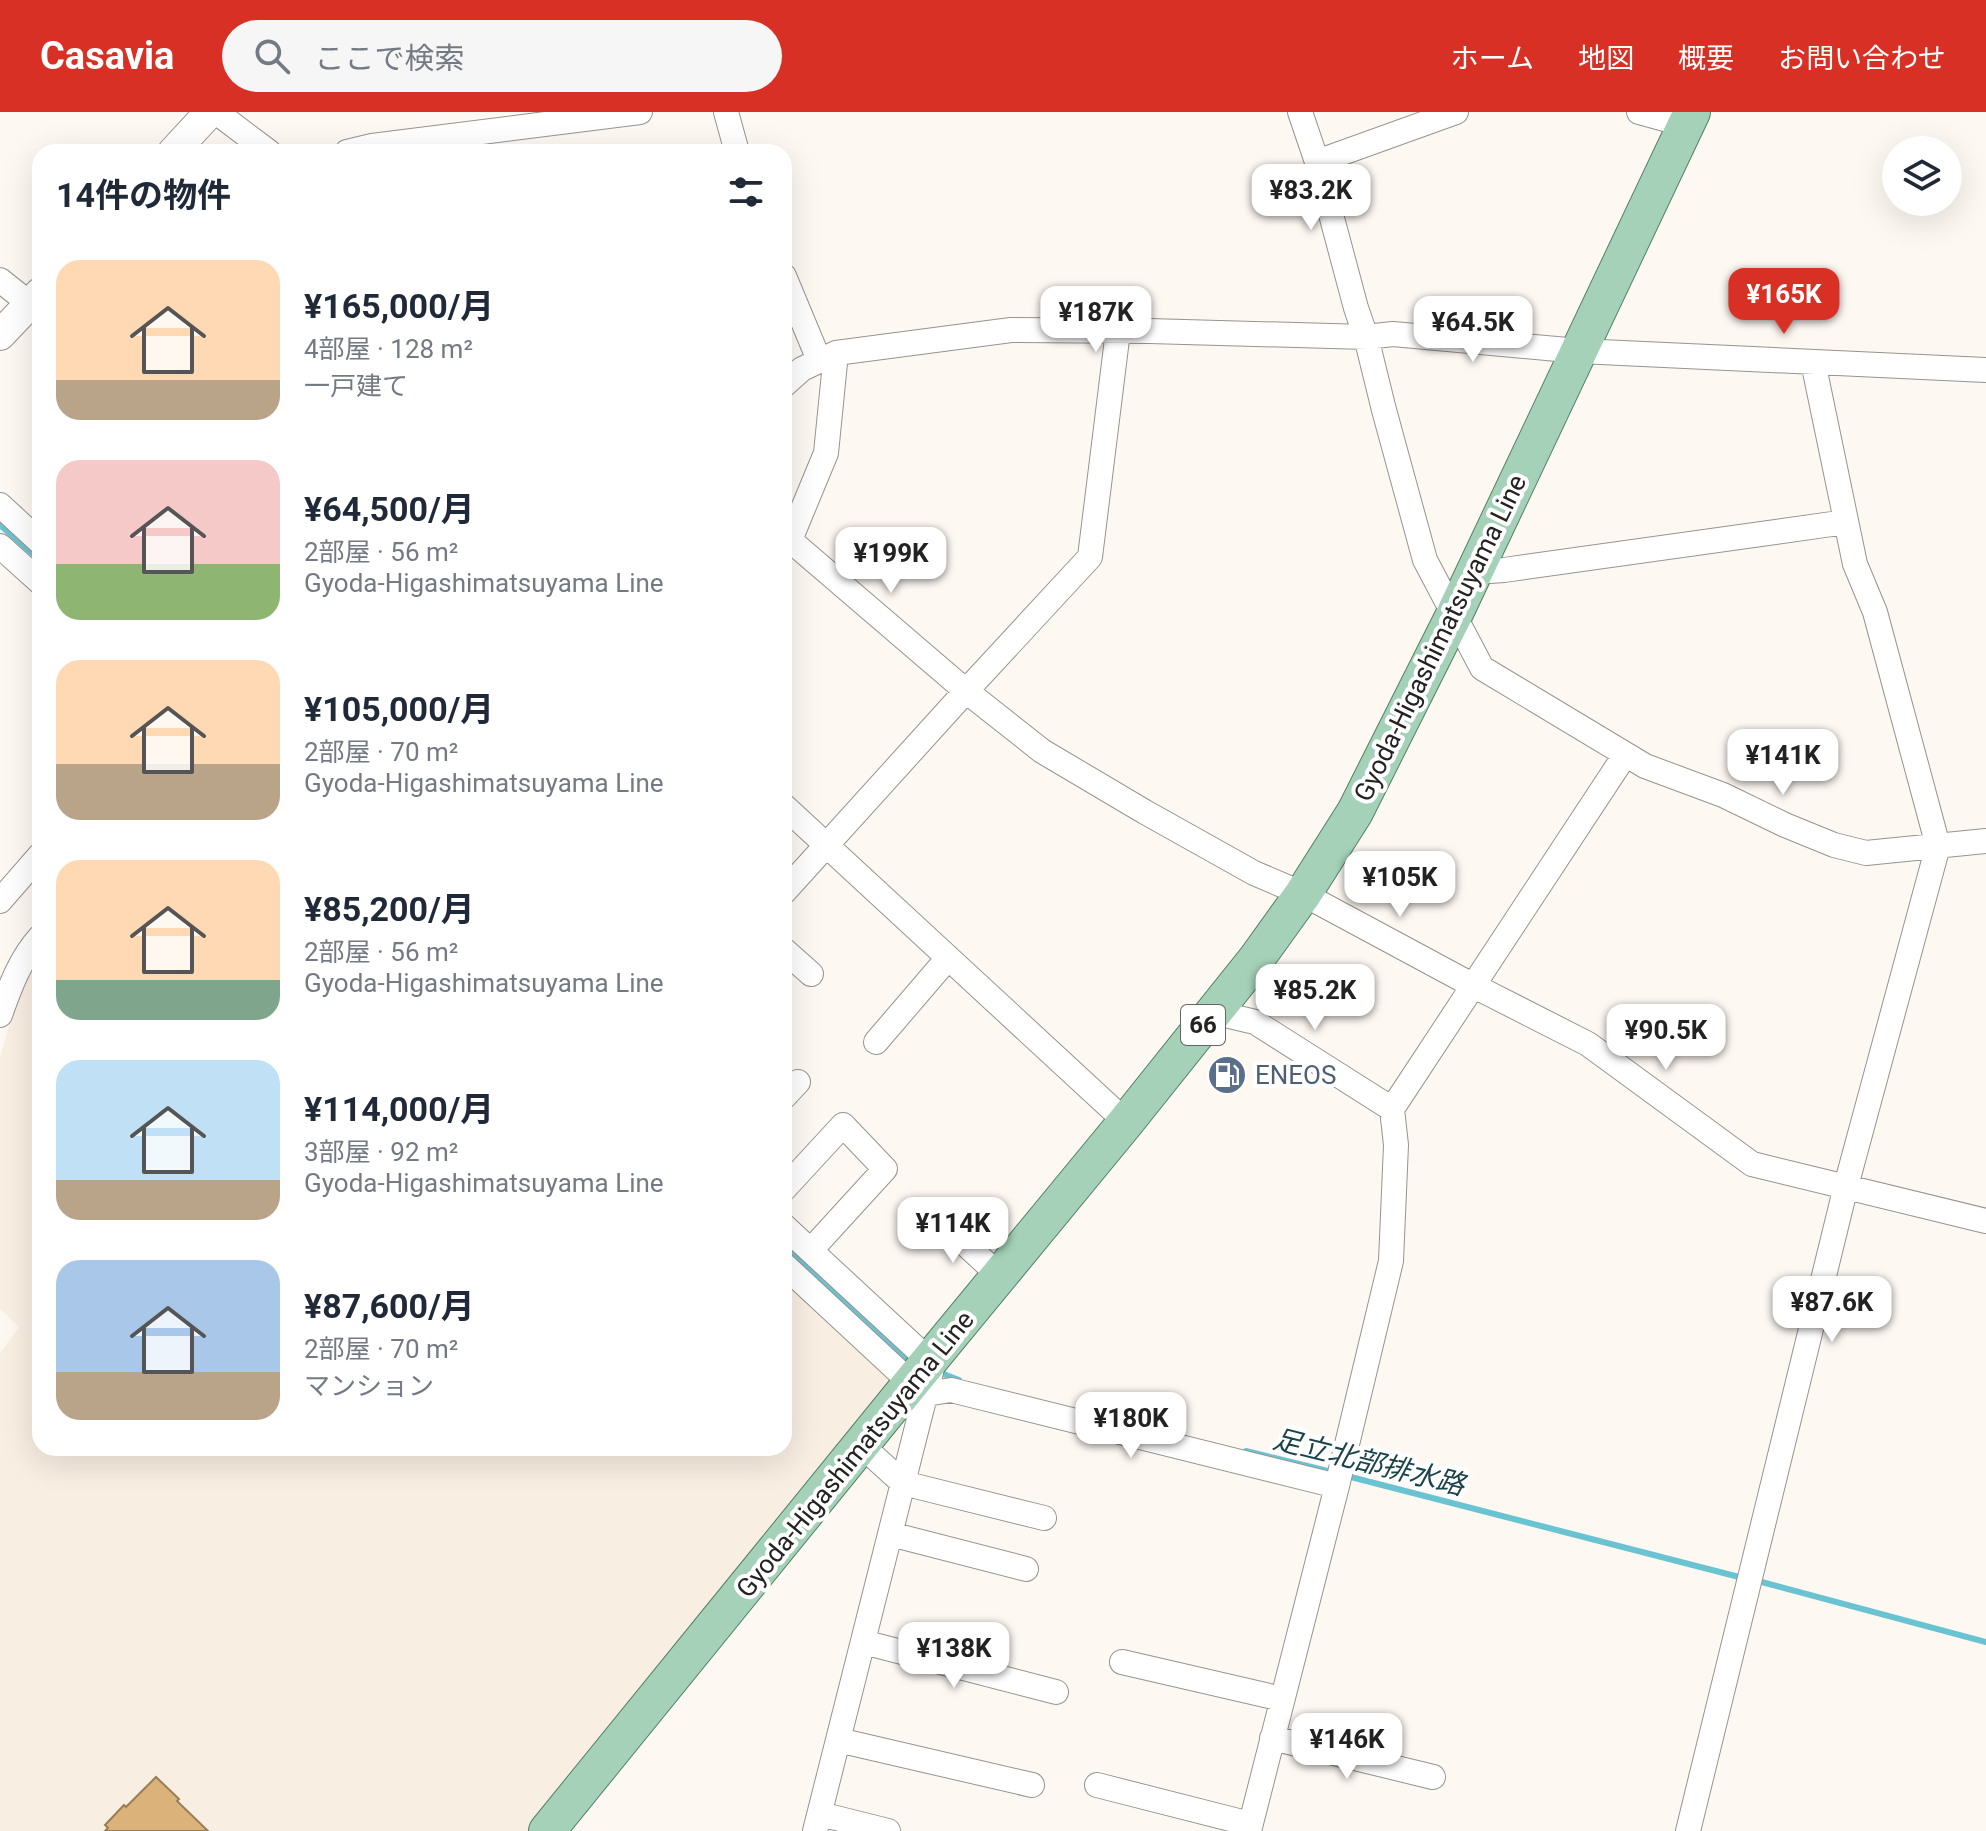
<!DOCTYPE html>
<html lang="ja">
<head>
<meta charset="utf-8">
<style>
  body { margin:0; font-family:Roboto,"Noto Sans JP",sans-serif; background:#f6f6f7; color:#1f2937; height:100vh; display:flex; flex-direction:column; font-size:30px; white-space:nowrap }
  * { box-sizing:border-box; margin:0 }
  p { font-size:26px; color:#747a83 }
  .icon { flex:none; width:44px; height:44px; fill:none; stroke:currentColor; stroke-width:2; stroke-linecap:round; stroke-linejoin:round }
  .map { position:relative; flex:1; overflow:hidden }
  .side { position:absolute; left:32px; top:32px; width:760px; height:1312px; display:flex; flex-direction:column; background:#fff; border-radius:24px; box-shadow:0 8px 32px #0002 }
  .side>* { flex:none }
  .buttons { position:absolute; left:1882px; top:24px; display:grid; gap:16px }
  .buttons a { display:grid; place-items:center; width:80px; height:80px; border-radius:50%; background:#fff; box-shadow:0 8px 32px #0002; font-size:40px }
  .price { position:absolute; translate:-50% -68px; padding:0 18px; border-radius:16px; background:#fff; color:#222; font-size:26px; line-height:52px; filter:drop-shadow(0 2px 4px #0008) }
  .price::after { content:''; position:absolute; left:50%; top:48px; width:24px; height:18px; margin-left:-12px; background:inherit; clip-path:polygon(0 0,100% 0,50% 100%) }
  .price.active { background:#d93025; color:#fff }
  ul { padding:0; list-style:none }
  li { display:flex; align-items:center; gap:24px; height:200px; padding:0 24px }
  li span { display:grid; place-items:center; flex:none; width:224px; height:160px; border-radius:24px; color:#555 }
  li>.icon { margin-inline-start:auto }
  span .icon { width:96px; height:96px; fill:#fffc; stroke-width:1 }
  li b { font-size:34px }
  h2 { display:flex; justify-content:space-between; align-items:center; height:96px; padding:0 24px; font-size:34px }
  header { display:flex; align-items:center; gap:48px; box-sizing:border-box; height:112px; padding:0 40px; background:#d93025; color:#fff }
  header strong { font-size:38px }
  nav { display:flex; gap:44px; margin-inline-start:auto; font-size:28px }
  .search { width:560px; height:72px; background:#f6f6f7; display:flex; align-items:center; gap:20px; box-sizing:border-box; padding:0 28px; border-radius:44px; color:#747a83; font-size:30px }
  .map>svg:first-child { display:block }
</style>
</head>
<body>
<header>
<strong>Casavia</strong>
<div class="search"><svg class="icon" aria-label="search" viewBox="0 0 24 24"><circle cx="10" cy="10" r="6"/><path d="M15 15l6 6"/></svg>ここで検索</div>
<nav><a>ホーム</a><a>地図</a><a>概要</a><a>お問い合わせ</a></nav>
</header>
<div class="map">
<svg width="1986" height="1719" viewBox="0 0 1986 1719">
  <rect width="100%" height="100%" fill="#fef8f3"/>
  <path fill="#f9eee2" d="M40,849V1336H784V1170L892,1269L527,1719H0V1241L19,1215L0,1197V945L20,876Z"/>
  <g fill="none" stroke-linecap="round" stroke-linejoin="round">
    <path stroke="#6ac3d0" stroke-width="6" d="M0,413L40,448
      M784,1133L903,1244L915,1249
      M936,1259L959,1268
      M1246,1339L1336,1361
      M1347,1364L1743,1466
      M1754,1468L1986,1530"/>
  </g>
  <path fill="#dbb37a" stroke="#997d55" stroke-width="2" d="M156,1665L179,1687L177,1689L208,1719H105L108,1716L105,1713L124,1693L126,1695Z"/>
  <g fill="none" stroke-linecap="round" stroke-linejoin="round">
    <defs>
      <path id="minor" d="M216,0L269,40
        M726,0L737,40
        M1300,0L1317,50L1356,196L1366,225L1384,298L1425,448L1482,556L1645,654L1723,683L1785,713L1834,733L1866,741L1986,729
        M1639,0L1686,13
        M347,40L372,34L640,0
        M1317,50L1456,0
        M784,164L819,248
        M0,168L40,200
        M784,273L802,257L836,241L1011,218L1149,219L1366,225L1393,222L1579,239L1986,258
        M0,393L40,430
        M784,423L966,579L1042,639L1145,700L1254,761L1303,782L1474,874L1588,932L1752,1052L1986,1109
        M790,428L826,341L836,241
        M0,434L40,470
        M1475,460L1504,458L1846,410
        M784,694L1126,1010
        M784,780L966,579L1090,445L1118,219
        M0,789L40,743
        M784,838L811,862
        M1213,900L1255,910L1392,997
        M0,903C10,875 20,847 40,825
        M876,930L948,846
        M784,985L798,970
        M784,1077L843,1013L885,1057L811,1138
        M938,1107L1000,1164
        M784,1114L933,1252L815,1719
        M784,1153L911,1271
        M926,1282L951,1278L1337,1374
        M861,1333L903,1371L1044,1406
        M890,1422L1026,1457
        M863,1530L1056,1580
        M1122,1550L1282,1587
        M1272,1626L1433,1665
        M838,1628L1032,1673
        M1097,1673L1250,1712
        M820,1702L888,1719
        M1249,1719L1337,1374L1391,1149L1396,1033L1392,997L1625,643
        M1688,1719L1846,1074L1938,734L1875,500L1855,452L1813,250"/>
      <path id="tertiary" d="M173,40L210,0
        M0,223L40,181"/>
      <path id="primary" d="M547,1719L911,1271L1126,1010L1257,846L1303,782L1355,700L1454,503L1692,0"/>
    </defs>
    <use href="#minor" stroke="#98938e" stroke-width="26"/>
    <use href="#tertiary" stroke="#98938e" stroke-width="32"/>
    <use href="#primary" stroke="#518164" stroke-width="38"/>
    <use href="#minor" stroke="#fff" stroke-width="24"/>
    <use href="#tertiary" stroke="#fff" stroke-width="30"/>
    <use href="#primary" stroke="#a4d1b8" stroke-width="36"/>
  </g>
  <defs>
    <symbol id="fuel-disc" viewBox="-11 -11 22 22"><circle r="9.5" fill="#5c6f8a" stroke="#fff"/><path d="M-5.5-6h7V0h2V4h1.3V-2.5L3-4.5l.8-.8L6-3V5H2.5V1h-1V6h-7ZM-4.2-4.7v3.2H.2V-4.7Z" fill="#fff"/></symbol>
  </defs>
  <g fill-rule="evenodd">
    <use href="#fuel-disc" x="1205" y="941" width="44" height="44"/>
  </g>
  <g text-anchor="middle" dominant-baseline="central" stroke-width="8" stroke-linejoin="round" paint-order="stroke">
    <rect fill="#fff" stroke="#666564" stroke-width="2" x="1181" y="893" width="44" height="40" rx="6"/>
    <g font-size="24" font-weight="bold" fill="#252321">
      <text x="1203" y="913">66</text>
    </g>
    <g font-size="26" fill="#252321" stroke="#fff">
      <text transform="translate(1440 526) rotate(-64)">Gyoda-Higashimatsuyama Line</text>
      <text transform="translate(855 1342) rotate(-51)">Gyoda-Higashimatsuyama Line</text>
    </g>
    <g font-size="26" fill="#4e5e75" stroke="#fff" text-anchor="start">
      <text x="1255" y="963">ENEOS</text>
    </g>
    <g font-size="28" font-style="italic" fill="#1b444a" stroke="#fff">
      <text transform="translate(1369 1350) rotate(14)">足立北部排水路</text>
    </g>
  </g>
</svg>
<div class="buttons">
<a><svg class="icon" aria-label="layers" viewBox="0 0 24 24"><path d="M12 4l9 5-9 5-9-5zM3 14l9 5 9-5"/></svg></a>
</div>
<b class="price" style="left:1311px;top:120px">¥83.2K</b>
<b class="price active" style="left:1784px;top:224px">¥165K</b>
<b class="price" style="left:1096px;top:242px">¥187K</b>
<b class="price" style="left:1473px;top:252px">¥64.5K</b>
<b class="price" style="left:891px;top:483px">¥199K</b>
<b class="price" style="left:1783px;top:685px">¥141K</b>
<b class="price" style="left:1400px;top:807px">¥105K</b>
<b class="price" style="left:1315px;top:920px">¥85.2K</b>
<b class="price" style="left:1666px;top:960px">¥90.5K</b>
<b class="price" style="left:953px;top:1153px">¥114K</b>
<b class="price" style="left:1832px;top:1232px">¥87.6K</b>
<b class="price" style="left:1131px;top:1348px">¥180K</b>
<b class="price" style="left:954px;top:1578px">¥138K</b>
<b class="price" style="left:1347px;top:1669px">¥146K</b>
<section class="side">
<h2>14件の物件<svg class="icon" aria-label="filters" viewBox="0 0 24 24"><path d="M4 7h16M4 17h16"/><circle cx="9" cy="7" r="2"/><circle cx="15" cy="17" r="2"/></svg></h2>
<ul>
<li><span style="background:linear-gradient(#ffd9b3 75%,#b9a48a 0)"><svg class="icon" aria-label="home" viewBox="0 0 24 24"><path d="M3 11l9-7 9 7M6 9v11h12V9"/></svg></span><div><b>¥165,000/月</b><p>4部屋 · 128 m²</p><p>一戸建て</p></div></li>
<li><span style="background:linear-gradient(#f6c9c9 65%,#8fb573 0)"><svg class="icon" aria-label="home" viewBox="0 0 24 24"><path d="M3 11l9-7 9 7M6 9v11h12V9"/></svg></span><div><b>¥64,500/月</b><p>2部屋 · 56 m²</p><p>Gyoda-Higashimatsuyama Line</p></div></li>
<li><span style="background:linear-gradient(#ffd9b3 65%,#b9a48a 0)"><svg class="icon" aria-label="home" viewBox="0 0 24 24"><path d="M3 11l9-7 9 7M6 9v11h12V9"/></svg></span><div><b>¥105,000/月</b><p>2部屋 · 70 m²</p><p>Gyoda-Higashimatsuyama Line</p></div></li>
<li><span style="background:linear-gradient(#ffd9b3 75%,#7fa58c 0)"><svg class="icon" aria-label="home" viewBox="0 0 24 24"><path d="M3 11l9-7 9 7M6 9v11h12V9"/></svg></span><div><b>¥85,200/月</b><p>2部屋 · 56 m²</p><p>Gyoda-Higashimatsuyama Line</p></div></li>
<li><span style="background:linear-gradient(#bfe0f5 75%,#b9a48a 0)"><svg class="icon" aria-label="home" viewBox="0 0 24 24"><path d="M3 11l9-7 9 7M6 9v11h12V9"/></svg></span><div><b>¥114,000/月</b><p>3部屋 · 92 m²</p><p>Gyoda-Higashimatsuyama Line</p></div></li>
<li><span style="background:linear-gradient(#a9c7e8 70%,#b9a48a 0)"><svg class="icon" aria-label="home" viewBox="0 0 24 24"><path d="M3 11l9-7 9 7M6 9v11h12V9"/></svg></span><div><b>¥87,600/月</b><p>2部屋 · 70 m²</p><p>マンション</p></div></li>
</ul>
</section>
</div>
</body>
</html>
